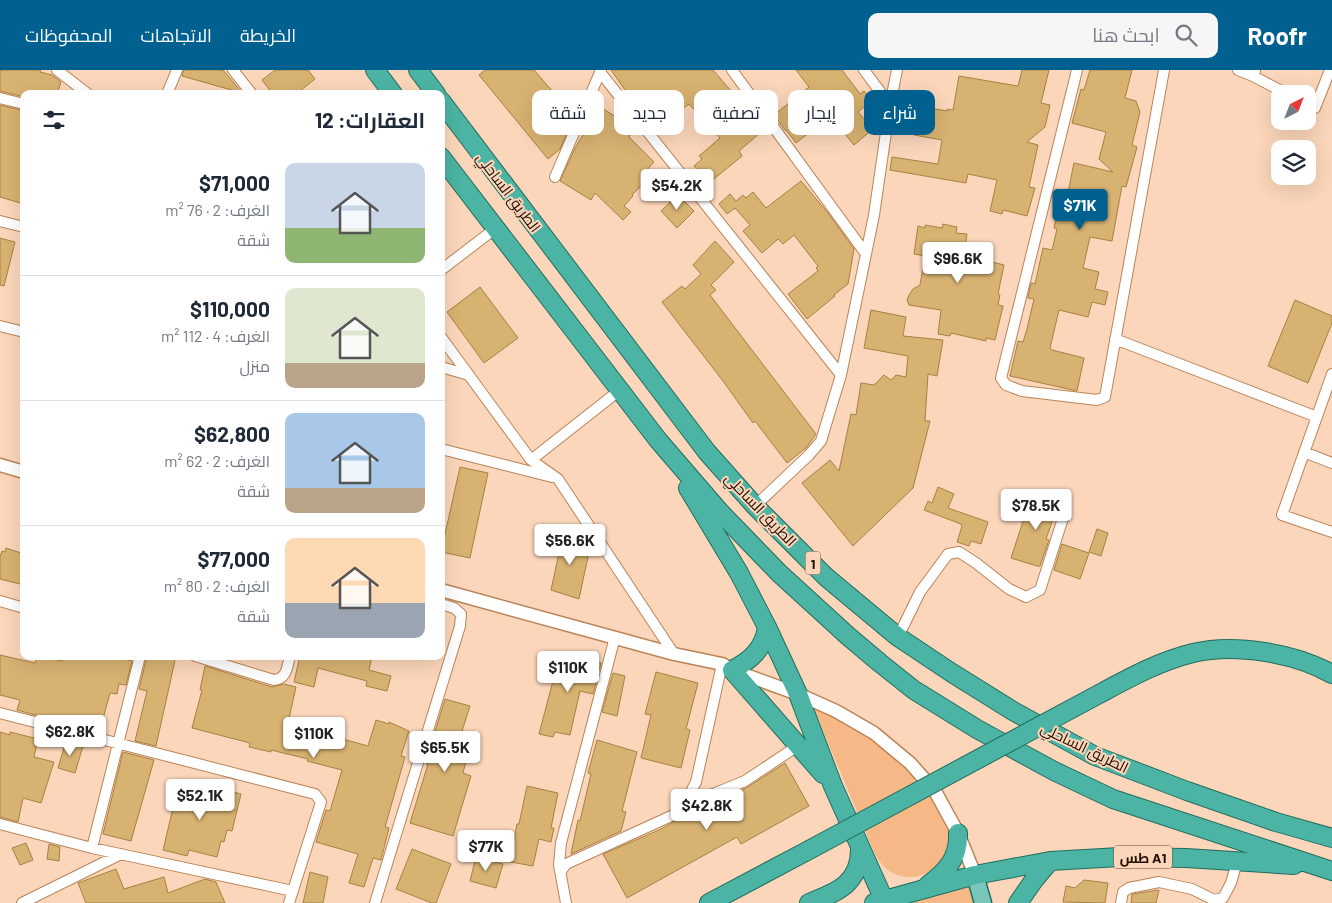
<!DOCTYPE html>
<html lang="ar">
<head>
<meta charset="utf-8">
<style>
  body { margin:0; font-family:Barlow,Cairo,sans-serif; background:#f6f6f7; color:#1f2937; direction:rtl; height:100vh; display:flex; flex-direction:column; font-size:19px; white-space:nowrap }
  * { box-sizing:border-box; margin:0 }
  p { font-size:16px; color:#747a83 }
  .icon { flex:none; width:28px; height:28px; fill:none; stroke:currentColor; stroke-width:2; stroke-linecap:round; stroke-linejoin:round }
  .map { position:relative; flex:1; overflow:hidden; direction:ltr }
  .panel { position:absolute; left:20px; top:20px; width:425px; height:570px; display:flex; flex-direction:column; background:#fff; border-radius:10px; box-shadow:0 5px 20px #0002; direction:rtl }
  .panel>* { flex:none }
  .top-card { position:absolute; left:460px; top:20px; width:475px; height:45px; direction:rtl; display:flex; gap:10px }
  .needle { width:32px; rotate:42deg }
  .buttons { position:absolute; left:1271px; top:15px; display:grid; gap:10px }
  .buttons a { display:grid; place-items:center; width:45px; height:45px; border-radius:10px; background:#fff; box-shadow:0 5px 20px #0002; font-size:25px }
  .price { position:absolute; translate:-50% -42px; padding:0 11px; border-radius:5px; background:#fff; color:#222; font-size:16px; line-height:32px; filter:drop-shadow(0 1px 2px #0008) }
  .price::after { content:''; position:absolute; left:50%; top:30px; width:15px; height:11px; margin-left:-8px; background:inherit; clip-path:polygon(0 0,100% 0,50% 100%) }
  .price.on { background:#006191; color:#fff }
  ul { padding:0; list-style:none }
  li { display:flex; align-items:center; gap:15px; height:125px; padding:0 20px }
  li+li { border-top:1px solid #e0e1e3 }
  li span { display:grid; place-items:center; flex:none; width:140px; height:100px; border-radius:10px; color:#555 }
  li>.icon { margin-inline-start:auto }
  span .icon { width:60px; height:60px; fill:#fffc; stroke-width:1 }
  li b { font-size:21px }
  h2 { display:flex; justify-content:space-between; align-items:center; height:60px; padding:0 20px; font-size:21px }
  .tag { padding:0 18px; border-radius:10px; background:#fff; box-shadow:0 5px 20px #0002; font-size:18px; line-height:45px }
  .tag.on { background:#006191; color:#fff }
  header { display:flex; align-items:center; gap:30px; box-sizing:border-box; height:70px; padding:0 25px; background:#006191; color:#fff }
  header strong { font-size:24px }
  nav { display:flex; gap:28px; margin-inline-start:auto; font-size:18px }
  .search { width:350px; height:45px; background:#f6f6f7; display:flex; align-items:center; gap:12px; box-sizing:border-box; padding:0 18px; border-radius:10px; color:#747a83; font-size:19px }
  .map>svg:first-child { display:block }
</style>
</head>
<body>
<header>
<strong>Roofr</strong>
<div class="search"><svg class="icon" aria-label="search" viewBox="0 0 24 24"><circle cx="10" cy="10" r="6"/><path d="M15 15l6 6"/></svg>ابحث هنا</div>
<nav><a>الخريطة</a><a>الاتجاهات</a><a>المحفوظات</a></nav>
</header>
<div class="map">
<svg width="1332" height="833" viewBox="0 0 1332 833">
  <rect width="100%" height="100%" fill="#fbd6ba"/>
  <path fill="#f5b886" d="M820,637C834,646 849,653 863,662C888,678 948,735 950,766C951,797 914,819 888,800C881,795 878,789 874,782L816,644L814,640Z
    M968,815L973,823L975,833H908Z"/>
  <path fill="#d8b271" stroke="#a68141" d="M0,0H41L40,2L52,5L61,12L57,24H24V27L0,21Z
    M184,0H223L242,23L182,6Z
    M275,0H308L315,9L296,24H273L262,10Z
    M485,0H534L574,46L560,79L548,89L479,5Z
    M611,0H713L750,43L746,47L760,63L739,81L742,86L709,113L694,96L702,89L699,86L720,68L689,34L670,48L663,40L662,42L645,21L632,30Z
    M796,0H842L860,24L864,21L872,30L858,42L873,59L854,75L830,46L796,73L786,60H785L774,45L809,17Z
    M1022,0H1049L1041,33L1050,35L1045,57L1027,72L1038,75L1029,117L1035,118L1027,146L1003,140L1002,144L990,141L997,110L968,104L966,113L890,100L892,87L938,94L942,70L914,65L919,36L947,41V39L953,40L959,6L1018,16Z
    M1090,0H1132L1125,28L1136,31L1140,42L1132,75L1137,77L1126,117L1122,116L1112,171L1090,167L1083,198L1099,202L1095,219L1108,222L1105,235L1092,232L1088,247L1059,240L1050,278L1052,280L1084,288L1077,321L1010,306L1018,271L1023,272L1027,259L1034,229L1028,228L1031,213L1035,214L1043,178L1052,180L1057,159L1054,158L1060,131L1066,132L1074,93L1113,102L1099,89L1106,62L1072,53L1081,19L1084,20Z
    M0,35L24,41V134L0,127Z
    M600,37L634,58L629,67L654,92L646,101L651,106L632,125L633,126L624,136L631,142L623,150L595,123L591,130L560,111L575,78Z
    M801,111L828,143L854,179L848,214L834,225L835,226L807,249L788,224L818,201L816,198L818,196L794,165L783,174L778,169L762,183L743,161L750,155L735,138L727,144L719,134L730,124L736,131L743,125L746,128L753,122L766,138Z
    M678,125L694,141L677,158L661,141Z
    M943,154L957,157L956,163L967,164L965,177L986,182L984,190L1004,195L998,224L1000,225L998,235L1003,236L995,270L986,268V271L951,263L950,266L938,264L941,240L909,235L907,230L909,225L913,219L920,215L925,186L914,184L918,156L925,158V155L942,158Z
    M0,168L15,172L4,216L0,215Z
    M715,171L734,192L711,215L716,220L710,225L816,364L806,378L787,393L755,351L753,353L723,311L662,232L682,216L685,219L701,204L693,195Z
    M480,217L518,268L484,293L447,242Z
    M1295,230L1332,246V253L1308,313L1268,296Z
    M871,240L906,247L903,266L943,270L937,306L928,304L925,351H930L913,418L853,476L802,413L830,390L839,401L851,344L856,345L861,313L874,315L884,305L891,310L896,305L906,307L908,286L864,278Z
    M460,397L488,403L470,488L441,482Z
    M938,417L954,424L948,438L988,452L981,474L971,471L969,476L957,472L962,456L961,454L924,440L928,431L932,433Z
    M1045,421L1061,426L1046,469L1049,470L1040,496H1037L1011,488L1029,433L1040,437Z
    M1097,459L1108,463L1101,486L1089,482Z
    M564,460L576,463L575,467L580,468L578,475L584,476L583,480L589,482L579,529L551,520Z
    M1062,474L1089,483L1080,509L1054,500Z
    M6,478L24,484V515L0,509V487L2,481L5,482Z
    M560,584L601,593L593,624L580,621L570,665L555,662L553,667L539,664Z
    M0,585L35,593L37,586L62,591L63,586H113L132,591L126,615L119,614L117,624L110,623L101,656L78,650L76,656L17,640L20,630L0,625Z
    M147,586H176L156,676L135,671L147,621L139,619Z
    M300,586H372L369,600L391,606L387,621L366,616L367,611L318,598L314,617L294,612Z
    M205,596L272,617L284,614L296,617L288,653L340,665L339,668L368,676L376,650L389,654V652L409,661L401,686L405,687L385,757L389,758L381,790L373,788L364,817L349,813L358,784L316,772L326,740L330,741L342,700L307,691L308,689L271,680V682L249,677L250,673L192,658L202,620H200Z
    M656,602L698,613L686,659L690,660L681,698L641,688L651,645L645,644Z
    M613,603L625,606L617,646L602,642Z
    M445,629L470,636L462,661L473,664L463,703L471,706L453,766L410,753L428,694L426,693L429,681Z
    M0,662L10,665V662L38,669L34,687L54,692L41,733L23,728L18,752L0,747Z
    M597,670L637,682L622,741L626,742L621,761L571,784L578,750L580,751L591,704L588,703Z
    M66,671L83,676L75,703L58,698Z
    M123,682L154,690L131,771L103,764Z
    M785,693L809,736L741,774L737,767L627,828L603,784L659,760L711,732L713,731L714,733L748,717Z
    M186,710L206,717L204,725L226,730L228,721L241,724L232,761L227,760L224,772L221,771L217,787L189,780L187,786L163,780L173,738L177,727L182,729Z
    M527,716L558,723L551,758H554L551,772L539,769L533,796L505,791L509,769L514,770L517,754H519Z
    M26,773L33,790L20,795L12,778Z
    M49,774L60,777L59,791L47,789Z
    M412,779L451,794L436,833H432L396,819Z
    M476,787L503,794L496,818L470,811Z
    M116,799L124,819L164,807L168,823L205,809L216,812L225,833H86L78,813Z
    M310,802L328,807L323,833H303Z
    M1084,810L1108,813L1105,833L1063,832L1066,816L1075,818Z
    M1159,820L1156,833H1131L1132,824Z"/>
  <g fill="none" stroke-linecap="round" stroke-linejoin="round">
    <defs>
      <path id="minor" d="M57,0L88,24
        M233,0L252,24
        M732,0L866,184
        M864,0L890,35
        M1077,0L1001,308L1006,315L1022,321L1097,330L1105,327L1164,0
        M1238,0L1253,6L1255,1
        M600,2L841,305
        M1253,6L1287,24
        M167,24L177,0
        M0,28L24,34
        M1308,34L1315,38L1330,0
        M555,107L601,0
        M0,151L24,157
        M441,200L496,158
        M0,256L24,262
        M441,267L531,390L558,409L674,584
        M1115,269L1317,347
        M441,297L469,305
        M1332,304L1282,445L1332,462
        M441,379L552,407
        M1304,382L1332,393
        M531,390L620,320
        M755,436L809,385L821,371L841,305L866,184L874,145L890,35L897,0
        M0,531L24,538
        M898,567L920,522L948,484L959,482L976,493L1009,519L1026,527L1040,520L1065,442
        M195,586L274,610C287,609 287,597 290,586
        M0,643L315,724L321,732L289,833
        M686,735L745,711L799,675
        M0,754L92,778L293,821
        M92,778L140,586
        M561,801L566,794L680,742C688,733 690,722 696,712L722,594
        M22,833L121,784
        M375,833L460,556L461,544L454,538L441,534
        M566,833L559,795L561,773L615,567
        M1121,833L1123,822L1129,818L1159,812L1192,819L1214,830L1223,828L1231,813L1237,792"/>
      <path id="tertiary" d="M0,395L24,402
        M441,520L674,584L722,594L732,600L798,624L836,641L874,663L910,693L935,721L958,763L975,805"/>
      <path id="primary" d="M975,805L983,833"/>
      <path id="trunk" d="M375,0L393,24
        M418,0L436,24
        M441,31L707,382L755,436L826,507L898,567L952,603L1013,641L1095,686L1187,721L1276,752L1332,768
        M441,87L658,370L720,442L779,503L848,566L880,593L914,620L977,659L1054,701L1113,729L1332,801
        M688,418L739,503L767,557L798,624L833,716L884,830
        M767,557C764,579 750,591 732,600L823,704
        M1101,623C1131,607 1160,591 1193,583C1235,573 1295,583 1332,604
        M928,815C947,801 959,788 958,763
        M709,833L809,780
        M809,833C838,822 861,813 860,777
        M874,833L975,805L1050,791L1120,787L1186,788L1294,795
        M1018,833L1034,810L1050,791"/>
    </defs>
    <use href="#minor" stroke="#bc8355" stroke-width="12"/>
    <use href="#tertiary" stroke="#bc8355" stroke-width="15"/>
    <use href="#primary" stroke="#206d5c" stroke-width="19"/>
    <use href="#trunk" stroke="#206d5c" stroke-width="20"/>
    <use href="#minor" stroke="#fff" stroke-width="10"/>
    <use href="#tertiary" stroke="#fff" stroke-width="12"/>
    <use href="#primary" stroke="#79c7bb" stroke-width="16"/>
    <use href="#trunk" stroke="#4cb4a4" stroke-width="18"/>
    <defs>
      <path id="trunk-bridge" d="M809,780L1101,623"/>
    </defs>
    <use href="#trunk-bridge" stroke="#206d5c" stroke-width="20" stroke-linecap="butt"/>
    <use href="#trunk-bridge" stroke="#4cb4a4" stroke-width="18"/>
  </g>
  <g text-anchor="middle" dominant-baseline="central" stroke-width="4" stroke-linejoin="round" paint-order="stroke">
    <g fill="#fbd6ba" stroke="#624938" stroke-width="1">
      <rect x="805.5" y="481.5" width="15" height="23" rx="4"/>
      <rect x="1114" y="775.5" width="58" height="23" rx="4"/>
    </g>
    <g font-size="14" font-weight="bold" fill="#210c00">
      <text x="813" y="493">1</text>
      <text x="1143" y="787">طس A1</text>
    </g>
    <g font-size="15" fill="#210c00" stroke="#fbd6ba">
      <text transform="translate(509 122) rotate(53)">الطريق الساحلي</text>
      <text transform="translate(761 439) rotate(46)">الطريق الساحلي</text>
      <text transform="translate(1085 677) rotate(26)">الطريق الساحلي</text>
    </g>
  </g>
</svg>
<div class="buttons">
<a><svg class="needle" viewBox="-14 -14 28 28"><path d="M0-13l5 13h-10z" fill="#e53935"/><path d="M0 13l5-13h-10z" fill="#747a83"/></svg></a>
<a><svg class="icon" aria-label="layers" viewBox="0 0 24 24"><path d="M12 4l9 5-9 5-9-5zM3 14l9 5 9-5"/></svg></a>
</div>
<b class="price" style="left:677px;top:141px">$54.2K</b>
<b class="price on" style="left:1080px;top:161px">$71K</b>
<b class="price" style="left:958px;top:214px">$96.6K</b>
<b class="price" style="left:1036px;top:461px">$78.5K</b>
<b class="price" style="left:570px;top:496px">$56.6K</b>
<b class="price" style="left:568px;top:623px">$110K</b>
<b class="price" style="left:70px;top:687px">$62.8K</b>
<b class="price" style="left:314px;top:689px">$110K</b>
<b class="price" style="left:445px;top:703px">$65.5K</b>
<b class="price" style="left:200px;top:751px">$52.1K</b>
<b class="price" style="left:707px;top:761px">$42.8K</b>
<b class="price" style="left:486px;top:802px">$77K</b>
<div class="top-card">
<a class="tag on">شراء</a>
<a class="tag">إيجار</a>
<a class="tag">تصفية</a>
<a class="tag">جديد</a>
<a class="tag">شقة</a>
</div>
<section class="panel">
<h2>العقارات: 12<svg class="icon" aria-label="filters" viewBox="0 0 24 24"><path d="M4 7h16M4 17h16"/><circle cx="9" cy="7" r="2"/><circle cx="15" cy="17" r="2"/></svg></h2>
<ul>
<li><span style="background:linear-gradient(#c9d6e8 65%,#8fb573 0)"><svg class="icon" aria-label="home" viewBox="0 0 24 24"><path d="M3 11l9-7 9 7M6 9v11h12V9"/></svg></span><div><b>$71,000</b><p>الغرف: 2 · 76 m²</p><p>شقة</p></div></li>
<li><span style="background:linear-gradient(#dfe7d0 75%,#b9a48a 0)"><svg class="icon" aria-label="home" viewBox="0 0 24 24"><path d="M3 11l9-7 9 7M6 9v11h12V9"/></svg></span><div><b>$110,000</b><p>الغرف: 4 · 112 m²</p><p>منزل</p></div></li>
<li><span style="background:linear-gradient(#a9c7e8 75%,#b9a48a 0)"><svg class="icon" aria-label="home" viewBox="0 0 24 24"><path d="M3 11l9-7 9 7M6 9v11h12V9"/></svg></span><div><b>$62,800</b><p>الغرف: 2 · 62 m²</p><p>شقة</p></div></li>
<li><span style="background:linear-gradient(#ffd9b3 65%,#9aa5b1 0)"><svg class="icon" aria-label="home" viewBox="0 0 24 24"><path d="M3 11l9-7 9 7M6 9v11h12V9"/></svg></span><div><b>$77,000</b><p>الغرف: 2 · 80 m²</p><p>شقة</p></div></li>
</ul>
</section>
</div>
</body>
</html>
